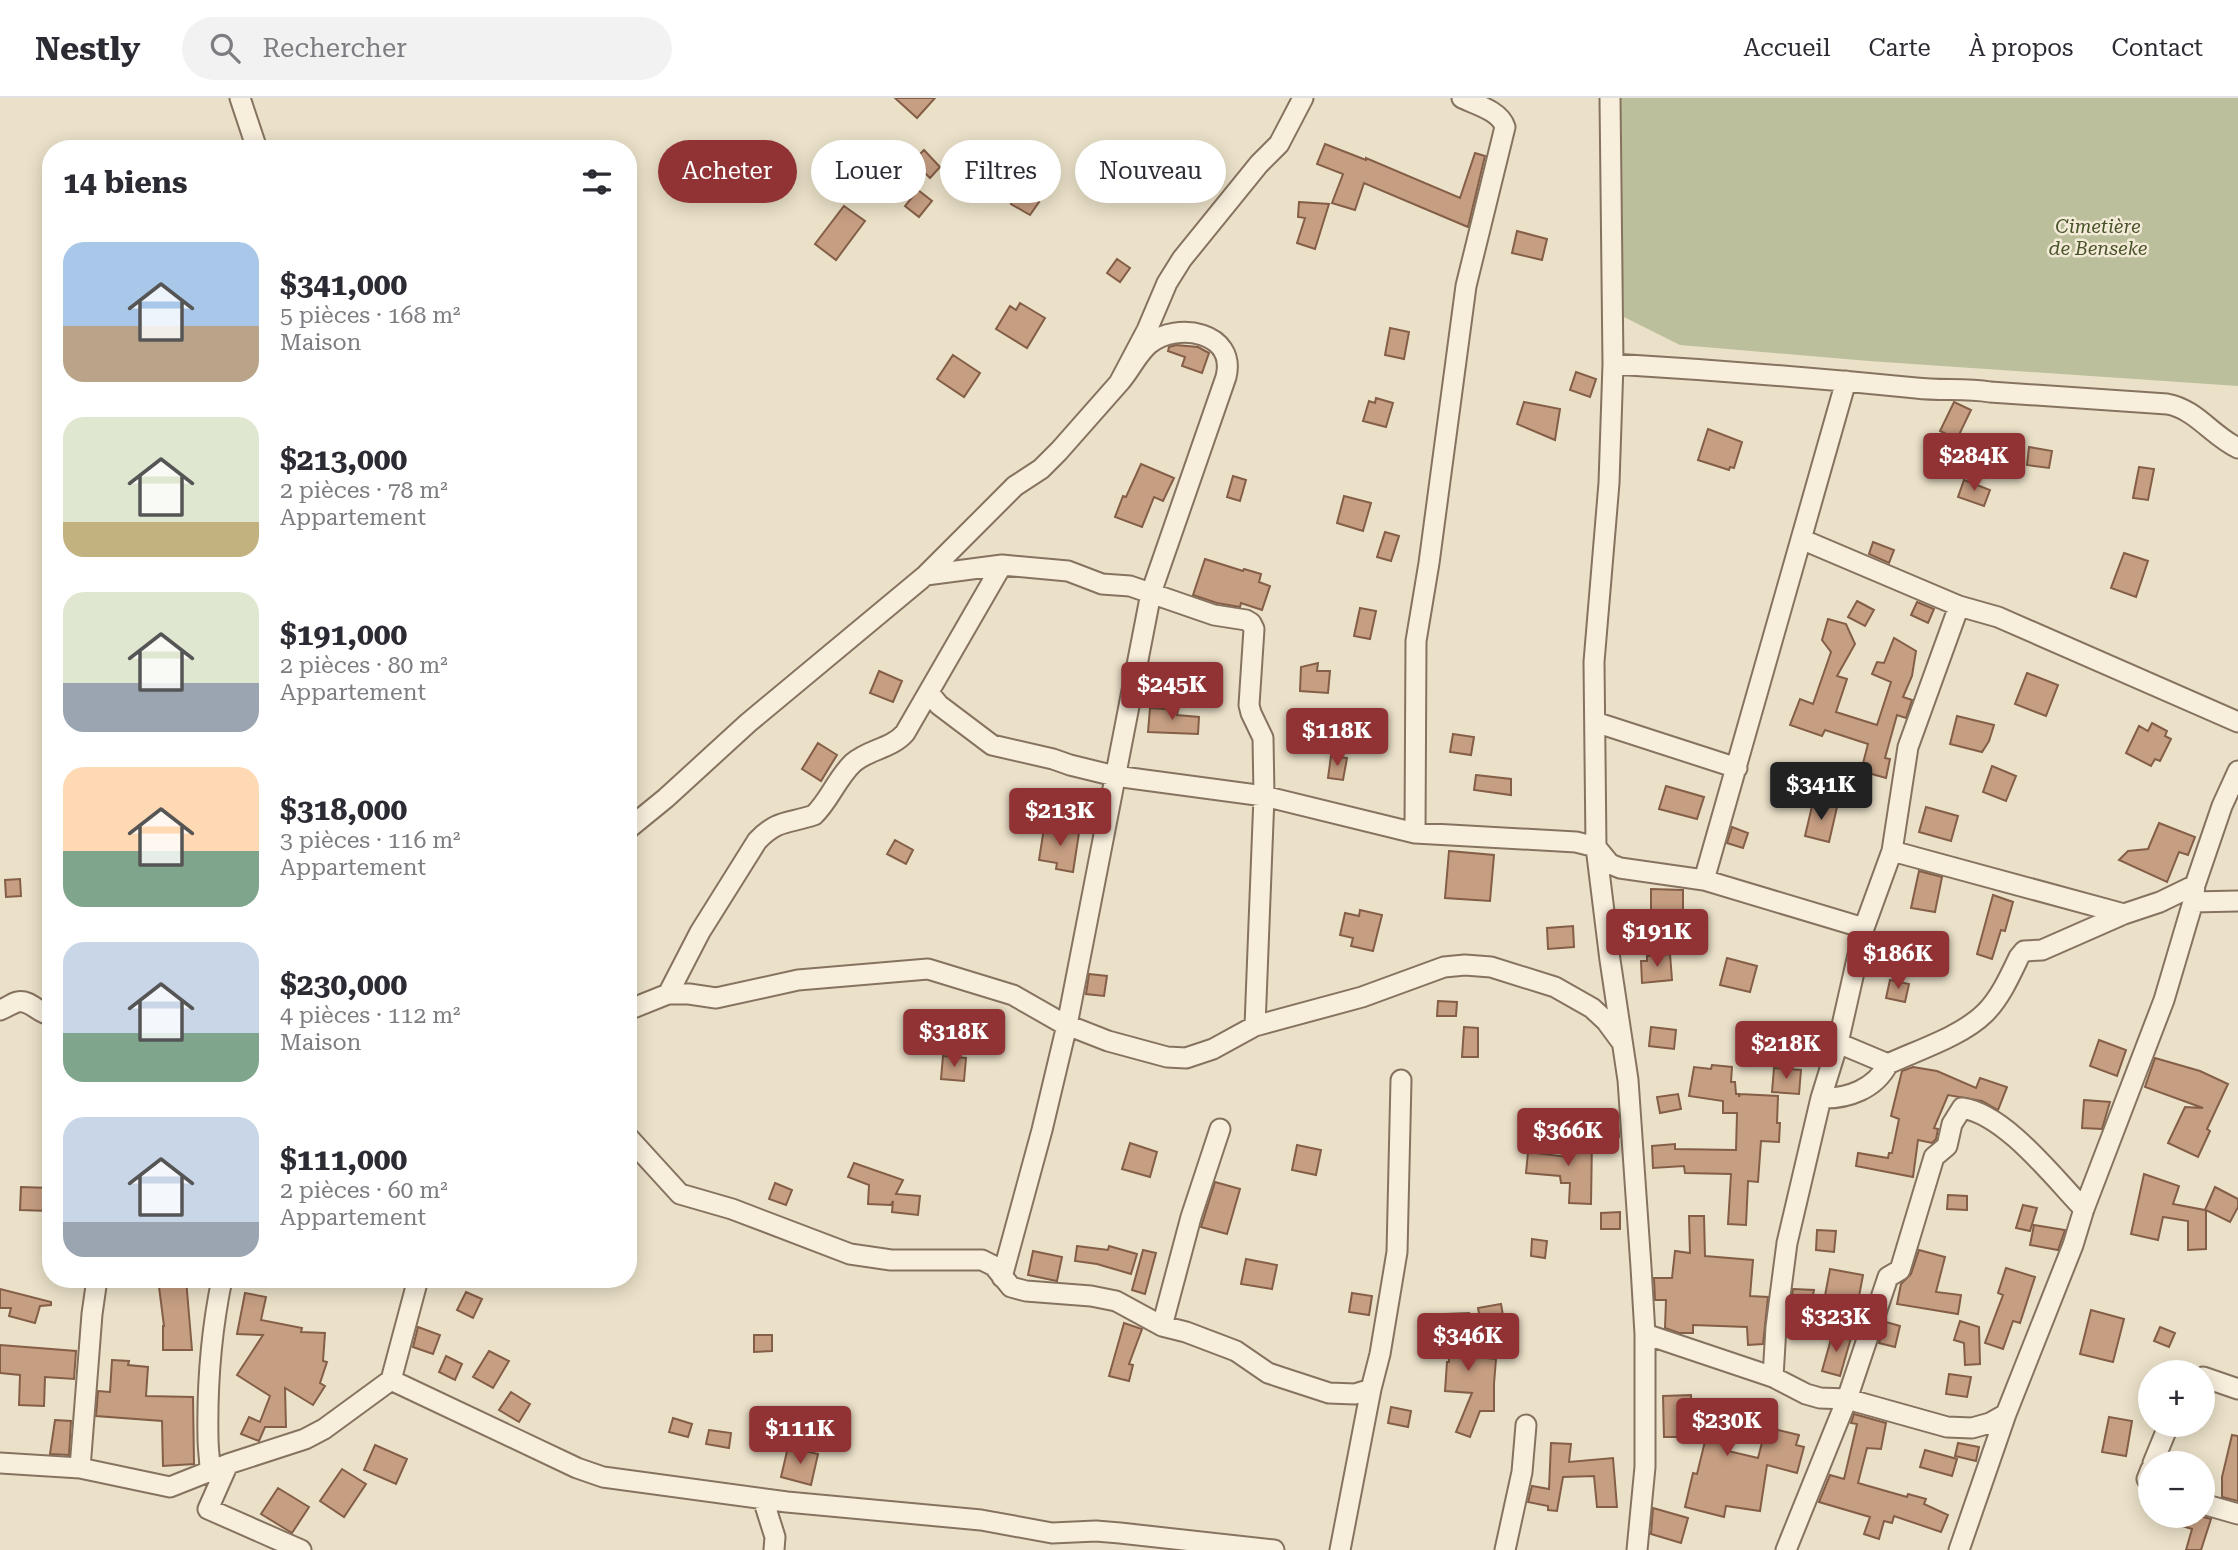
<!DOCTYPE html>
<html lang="fr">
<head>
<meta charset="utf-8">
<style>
  body { margin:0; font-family:"Roboto Serif",serif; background:#f2f2f3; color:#2b2b33; height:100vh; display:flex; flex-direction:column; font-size:26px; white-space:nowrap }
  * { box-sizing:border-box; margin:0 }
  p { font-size:23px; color:#7c7c81 }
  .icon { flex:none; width:38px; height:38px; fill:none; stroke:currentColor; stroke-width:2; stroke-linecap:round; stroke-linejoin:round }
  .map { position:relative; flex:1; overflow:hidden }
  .details { position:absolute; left:42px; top:42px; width:595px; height:1148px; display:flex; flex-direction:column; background:#fff; border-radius:28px; box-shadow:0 4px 18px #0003 }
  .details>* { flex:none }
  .banner { position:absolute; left:658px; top:42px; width:665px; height:63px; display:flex; gap:14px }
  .fabs { position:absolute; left:2138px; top:1262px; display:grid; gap:14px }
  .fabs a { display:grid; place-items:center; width:77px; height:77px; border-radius:50%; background:#fff; box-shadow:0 4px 18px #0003; font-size:35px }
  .price { position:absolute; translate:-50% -60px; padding:0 16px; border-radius:7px; background:#913335; color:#fff; font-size:23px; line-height:46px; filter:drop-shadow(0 2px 4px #0008) }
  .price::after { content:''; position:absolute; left:50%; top:42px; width:21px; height:16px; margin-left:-10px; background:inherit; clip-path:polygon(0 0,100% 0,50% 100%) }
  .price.selected { background:#222; color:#fff }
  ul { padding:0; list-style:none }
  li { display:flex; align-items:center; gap:21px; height:175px; padding:0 21px }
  li span { display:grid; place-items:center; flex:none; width:196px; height:140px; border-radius:21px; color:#555 }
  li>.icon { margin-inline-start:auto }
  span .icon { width:84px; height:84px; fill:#fffc; stroke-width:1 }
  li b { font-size:30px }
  h2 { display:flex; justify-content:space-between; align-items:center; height:84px; padding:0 21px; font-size:30px }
  .pill { padding:0 24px; border-radius:32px; background:#fff; box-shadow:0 4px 18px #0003; font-size:24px; line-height:63px }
  .pill.selected { background:#913335; color:#fff }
  header { display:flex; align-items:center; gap:42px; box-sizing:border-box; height:98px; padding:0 35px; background:#fff; border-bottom:2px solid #e1e1e2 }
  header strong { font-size:33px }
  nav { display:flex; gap:38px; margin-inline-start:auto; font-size:24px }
  .search { width:490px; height:63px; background:#f2f2f3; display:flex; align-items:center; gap:18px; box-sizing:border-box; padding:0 24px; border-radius:38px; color:#7c7c81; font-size:26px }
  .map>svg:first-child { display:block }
</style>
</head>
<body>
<header>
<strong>Nestly</strong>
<div class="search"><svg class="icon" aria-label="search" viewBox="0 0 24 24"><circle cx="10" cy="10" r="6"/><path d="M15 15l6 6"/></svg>Rechercher</div>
<nav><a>Accueil</a><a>Carte</a><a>À propos</a><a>Contact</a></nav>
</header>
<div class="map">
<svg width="2238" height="1452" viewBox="0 0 2238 1452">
  <rect width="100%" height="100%" fill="#ebe1c9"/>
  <path fill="#bbbf9b" d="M1618,0H2238V288L1869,263L1680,247L1624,219Z"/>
  <path fill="#c69e82" stroke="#845e47" stroke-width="2" d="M895,0H935L917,20Z
    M1325,46L1366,62V60L1460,100L1475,55L1485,58L1468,129L1364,85L1355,112L1332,105L1343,76L1317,66Z
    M924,52L940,69L930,80L913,63Z
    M918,92L932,103L919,119L905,108Z
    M1018,92L1039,104L1030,117L1011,106Z
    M1299,104L1329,106L1315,151L1297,145L1305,120L1298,119Z
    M844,108L865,123L836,162L815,146Z
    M1517,133L1547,141L1542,162L1512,155Z
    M1117,161L1130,170L1120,184L1107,175Z
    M1020,205L1045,220L1027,250L996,231L1010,208L1016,212Z
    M1390,230L1409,234L1404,261L1385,257Z
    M1176,247L1198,249L1209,255L1202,275L1182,268L1185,259L1168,253L1169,249Z
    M953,257L980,275L964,299L937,281Z
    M1576,274L1596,281L1590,299L1570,292Z
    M1376,300L1393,305L1386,329L1363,323L1369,303L1375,305Z
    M1524,304L1560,311L1555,342L1517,326Z
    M1954,304L1971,312L1957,341L1940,333Z
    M1708,331L1742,344L1734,370L1730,369L1729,372L1698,362Z
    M2029,349L2052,353L2049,370L2027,367Z
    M1141,366L1174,380L1163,403L1154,399L1142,429L1115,419L1123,398L1126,399Z
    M2139,369L2154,371L2148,402L2133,400Z
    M1233,378L1246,382L1240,403L1227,399Z
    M1964,382L1990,392L1984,408L1958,399Z
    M1344,398L1371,405L1363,433L1337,425Z
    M1385,434L1399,438L1391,463L1377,459Z
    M1873,444L1894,452L1889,465L1869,456Z
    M2124,455L2148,463L2136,499L2111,490Z
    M1205,461L1243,473L1244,471L1261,476L1259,484L1270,488L1262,512L1241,505L1240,509L1217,505L1193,497Z
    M1857,503L1874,512L1865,528L1848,519Z
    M1917,504L1934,511L1928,525L1911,517Z
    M1360,510L1376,513L1370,541L1354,538Z
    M1828,521L1846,526L1855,546L1837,578L1847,581L1836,614L1877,627L1891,584L1872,576L1877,564L1884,565L1894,540L1916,553L1912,578L1903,599L1912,602L1906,620L1897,617L1885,660L1890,661L1886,680L1861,673L1868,646L1825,632L1822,638L1790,627L1800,601L1813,606L1831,554L1822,542Z
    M1318,565L1317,573H1330L1328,595L1300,593L1301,569Z
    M879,573L902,583L893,604L870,595Z
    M2027,575L2058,587L2046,618L2015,606Z
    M1150,610L1178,612L1177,617L1199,619L1198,636L1148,634Z
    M1957,618L1994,627L1989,643L1982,654L1950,646Z
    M2152,625L2167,633L2165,638L2171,641L2160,663L2155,661L2151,668L2126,655L2139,628L2148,633Z
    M1453,636L1474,639L1471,657L1450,654Z
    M818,645L837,657L821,683L802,671Z
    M1331,658L1347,660L1343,682L1328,680Z
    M1992,668L2016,678L2006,703L1983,694Z
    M1476,677L1511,681V697L1474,692Z
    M1666,688L1704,699L1697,721L1659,711Z
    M1020,693L1042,697L1038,715L1017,711Z
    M1813,704L1837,709L1829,744L1805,738Z
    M1926,709L1958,718L1951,743L1919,734Z
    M2159,725L2195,739L2188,757L2179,754L2167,784L2119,762L2128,753L2148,751Z
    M1732,729L1748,735L1743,750L1727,745Z
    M1044,730L1079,735L1073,774L1056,771L1057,765L1039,762Z
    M895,742L913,752L906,766L887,756Z
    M1449,753L1494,757L1490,803L1445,800Z
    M1919,773L1942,779L1935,814L1911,810Z
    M20,781L21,798L6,799L5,782Z
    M1651,791L1683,792V814L1651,813Z
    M1993,797L2013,804L2005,833L2001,832L1992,861L1977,856Z
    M1360,812L1382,817L1373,853L1351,848L1353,840L1340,837L1345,815L1359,818Z
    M1573,828L1574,849L1548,851L1547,830Z
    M1670,856L1672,882L1642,885L1641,863H1647V858Z
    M1727,860L1757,868L1750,894L1720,887Z
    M1089,876L1107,878L1104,898L1086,896Z
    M1890,882L1909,886L1905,904L1886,900Z
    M1438,903L1457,904L1456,918H1437Z
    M1464,929L1478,930V959H1462Z
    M1651,929L1676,932L1674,951L1649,948Z
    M2099,942L2126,952L2117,978L2090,968Z
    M943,958L966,960L964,983L941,981Z
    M2155,960L2200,973L2228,986L2207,1031L2210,1033L2198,1059L2168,1045L2185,1009L2203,1010L2145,989Z
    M1712,967L1732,969L1731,984H1735L1736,996H1739V999L1740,996L1778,998L1777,1025H1780L1779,1044L1761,1043L1758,1084L1748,1083L1746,1127L1728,1126L1731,1076L1685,1075L1684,1068L1653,1070L1652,1048L1675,1046V1051L1736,1052L1737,1015H1723V1003L1689,998L1694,969L1711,971Z
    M1913,969L1937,973L1976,990L1980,980L2007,989L1998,1012L1982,1003L1948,997L1934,1030L1938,1031L1936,1041L1932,1045L1918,1042L1913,1079L1856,1068L1858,1055L1888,1060L1889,1055H1892L1899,1021L1891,1018L1902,973Z
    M1774,970L1801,972L1799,996L1772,994Z
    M1678,996L1681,1011L1660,1015L1657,999Z
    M2084,1002L2110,1004L2102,1031L2082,1030Z
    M1618,1025L1619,1039L1595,1041L1594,1027Z
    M1569,1039L1592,1041L1591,1106L1569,1105L1570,1085H1561L1560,1078L1526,1075L1528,1054L1567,1059Z
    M1130,1045L1157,1054L1150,1079L1122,1071Z
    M1297,1047L1321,1052L1316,1077L1292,1072Z
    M854,1065L903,1082L896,1096L920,1098L918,1117L892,1114L893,1103L891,1107L868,1106L869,1087L848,1079Z
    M2144,1076L2179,1088L2173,1106L2205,1112L2215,1089L2238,1101V1109L2230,1124L2206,1112V1151L2188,1152V1123L2163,1119L2158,1142L2131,1136Z
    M1215,1084L1240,1091L1227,1136L1201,1129Z
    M775,1085L792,1092L786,1107L769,1101Z
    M21,1089L51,1090L50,1113L20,1112Z
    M1948,1097L1967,1098V1112L1947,1111Z
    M2023,1107L2037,1110L2030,1133L2016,1130Z
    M1620,1114V1131H1601V1115Z
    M1689,1118H1704L1705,1158L1753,1162L1750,1198L1768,1199L1763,1246L1748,1247L1747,1229L1693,1227V1235H1679L1665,1230L1666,1202H1655L1654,1180H1672L1675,1153L1690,1155Z
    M2034,1127L2065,1132L2058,1152L2030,1147Z
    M1817,1132L1836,1133L1834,1154L1816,1152Z
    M1532,1141L1547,1143L1545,1160L1531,1158Z
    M1077,1148L1108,1152L1109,1148L1137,1156L1131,1176L1097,1166L1075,1163Z
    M1143,1152L1156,1155L1145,1196L1132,1192Z
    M1919,1152L1945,1159L1936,1194L1961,1197L1958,1216L1897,1206L1901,1186L1911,1176Z
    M1033,1153L1062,1159L1057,1183L1028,1177Z
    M1246,1161L1277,1167L1272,1191L1241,1186Z
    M2006,1170L2035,1179L2020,1225L2013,1223L2003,1251L1985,1245L2003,1197L1998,1195Z
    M1830,1171L1863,1177L1857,1209L1824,1203Z
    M158,1181H186L192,1252H163V1228H164Z
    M0,1191L51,1204V1207L40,1208L35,1225L9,1218L11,1210H0Z
    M1793,1191L1814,1192L1806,1234L1788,1230Z
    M466,1194L482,1201L473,1220L457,1212Z
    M245,1195L266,1199L261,1222L302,1230L301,1234L325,1235L323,1263L327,1264L320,1285L325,1288L313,1307L285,1290L286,1329H265L259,1343L241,1336L249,1319L260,1324L270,1298L237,1277L263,1237L237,1236Z
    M1352,1195L1372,1198L1369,1217L1349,1214Z
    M1501,1206L1504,1223L1481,1226L1478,1210Z
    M2091,1212L2124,1221L2113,1264L2080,1256Z
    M1469,1215L1470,1258L1496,1261L1494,1286V1313H1480L1470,1339L1456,1334L1472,1295L1445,1293L1447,1264H1449L1446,1216Z
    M1960,1223L1979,1229L1980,1266L1965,1267L1964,1245L1954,1242Z
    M1886,1224L1900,1228L1895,1249L1879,1245Z
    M1124,1225L1142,1231L1129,1266L1133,1267L1129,1283L1109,1278Z
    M418,1229L440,1237L433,1256L413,1249Z
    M2160,1229L2175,1235L2169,1249L2154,1243Z
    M1833,1234L1851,1240L1840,1278L1822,1273Z
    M754,1237H772V1253L754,1254Z
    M0,1247L76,1253L74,1281L45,1279L44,1308L19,1307L20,1277L0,1275Z
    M489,1253L509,1263L493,1290L473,1279Z
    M446,1258L462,1266L455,1282L439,1274Z
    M112,1262L129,1263L128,1267L148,1269L146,1298L193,1299L194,1366L163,1368L162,1323L96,1318L98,1293L110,1294Z
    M1949,1276L1971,1279L1967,1299L1946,1296Z
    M511,1294L530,1306L519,1324L499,1312Z
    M1691,1297V1309L1724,1306L1728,1353L1758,1360L1766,1329L1799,1337L1796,1347L1804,1349L1797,1375L1767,1367L1760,1413L1726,1408L1724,1419L1685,1409L1693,1375L1697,1376L1706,1339H1664L1663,1298Z
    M1391,1309L1411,1313L1408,1329L1388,1325Z
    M773,1313L805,1317L803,1333L771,1328Z
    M1854,1316L1886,1325L1881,1351L1867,1350L1858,1385L1907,1399L1908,1396L1926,1401L1924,1406L1948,1417L1941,1434L1894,1418L1892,1425L1884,1423L1879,1441L1864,1436L1870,1419L1819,1404L1830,1377L1844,1381L1857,1326L1851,1325Z
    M2109,1319L2132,1323L2126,1358L2102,1354Z
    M673,1320L692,1326L688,1339L669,1334Z
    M55,1322L71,1323L69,1357L50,1356Z
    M709,1332L731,1335L729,1350L706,1346Z
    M2232,1337L2238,1338V1403L2222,1399V1379Z
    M1551,1345L1571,1346L1569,1364L1613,1360L1617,1409H1597L1594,1378L1563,1379L1557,1413L1548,1412V1408L1528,1404L1532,1388L1549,1391Z
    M1958,1345L1979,1349L1976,1363L1955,1358Z
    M375,1347L407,1361L396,1386L364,1372Z
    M788,1349L818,1356L811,1387L781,1379Z
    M1925,1352L1957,1361L1952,1378L1920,1369Z
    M342,1371L366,1386L344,1419L320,1403Z
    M278,1390L309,1409L292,1435L261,1416Z
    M1653,1410L1688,1420L1681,1445L1651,1436Z
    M2161,1418H2199L2211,1421L2201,1452H2186L2192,1431L2160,1421Z"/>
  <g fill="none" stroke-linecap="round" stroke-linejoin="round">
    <defs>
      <path id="street" d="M240,0L257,51
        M1610,0L1613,266L1609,385L1594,564L1596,749L1610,862L1628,982L1641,1169L1645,1236V1369L1637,1452
        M1613,266C1714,272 1815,280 1916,290C1941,293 1965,290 1990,294L2167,306C2196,311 2212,338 2238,350
        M1801,441L1959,508L1998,519L2238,624
        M926,477L1002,467L1068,473L1102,486L1130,488L1214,517L1246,522L1251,525L1254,531L1249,607L1251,615L1263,640L1264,698L1255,928
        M930,596L939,607L992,647L1053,661L1070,667L1115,678L1264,698L1415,735L1576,744L1596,749L1610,766L1620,770L1704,782L1864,830
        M1595,624L1737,670
        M628,731L666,700L748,625L926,477L1015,388L1041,371L1059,353L1119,285L1147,232L1167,185L1182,161L1259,66L1279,46L1303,0
        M1415,735L1416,543L1429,465L1466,188L1505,29C1500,13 1477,7 1462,0
        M1892,753L2124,816
        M1704,782L1846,283
        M2193,804L2238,803
        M668,896L700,834L757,743C778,721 788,726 814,717C829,703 837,680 853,665C869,651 891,651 905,635L1002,467
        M0,912C6,910 11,906 17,904C31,901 38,916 51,917
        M628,912L668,896H689L716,900L798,882L928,871L1013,897L1062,925L1108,943L1167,959L1186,960L1213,951L1255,928L1362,899L1444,869L1465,867L1491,869L1555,889L1592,910L1606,923L1620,942
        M1838,945L1888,966
        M1821,1000C1848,1001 1875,991 1888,966C1918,952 1962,938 1985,915C2000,900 2010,878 2019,859L2024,853L2042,852L2124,816L2160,804L2195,787
        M628,1039L680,1096L732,1111L850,1156L891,1162H982L994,1168L1011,1189L1026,1193L1091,1198L1116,1203L1162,1228L1186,1234L1236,1253L1268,1275L1280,1279L1329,1295L1355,1296L1371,1291
        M1002,1179L1042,1032L1067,927L1151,495L1226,279C1237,234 1177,223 1149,246C1137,256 1130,273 1119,285
        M1162,1228L1191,1119L1220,1031
        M1645,1236L1773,1279L1806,1296L1820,1300L1847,1301L1947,1329L1972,1330L1990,1325L2006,1316
        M1773,1279L1776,1229L1787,1145L1821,1000L1838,945L1864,830L1892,753L1908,649L1959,508
        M2203,1279L2238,1291
        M391,1282L577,1370L603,1379L787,1404L981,1422L1052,1435L1096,1433L1120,1435L1274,1452
        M0,1365L80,1370L170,1389L228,1366L305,1341L324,1331L391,1282L418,1181
        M2153,1365L2169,1326
        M228,1366L208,1411L301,1452
        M80,1370L92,1216L97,1181
        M2151,1371L2147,1381L2151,1387
        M210,1373C210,1362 208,1351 208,1340C207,1287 211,1234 222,1181
        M763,1401L775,1439L774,1452
        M2203,1406L2238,1416
        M1340,1452L1371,1291L1380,1256L1397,1154L1401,982
        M1505,1452L1522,1374L1526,1327
        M1786,1452L1847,1301L1888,1179L1900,1172L1934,1059L1947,1048L1952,1026L1962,1010C2005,1016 2054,1080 2084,1111
        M1959,1452L2006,1316L2073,1147L2084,1111L2164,902L2193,804L2195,787L2222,708L2238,673"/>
    </defs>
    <use href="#street" stroke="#86735f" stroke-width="23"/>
    <use href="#street" stroke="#f7eedc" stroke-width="19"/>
  </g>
  <g text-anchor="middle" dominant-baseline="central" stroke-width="5" stroke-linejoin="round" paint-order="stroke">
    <g font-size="19" font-style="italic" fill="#495329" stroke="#f3ebd8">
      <text x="2098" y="128">Cimetière<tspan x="2098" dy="22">de Benseke</tspan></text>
    </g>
  </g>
</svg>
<div class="fabs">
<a>+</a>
<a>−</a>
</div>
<b class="price" style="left:1974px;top:395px">$284K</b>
<b class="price" style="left:1172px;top:624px">$245K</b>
<b class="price" style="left:1337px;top:670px">$118K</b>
<b class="price selected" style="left:1821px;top:724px">$341K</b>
<b class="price" style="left:1060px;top:750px">$213K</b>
<b class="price" style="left:1657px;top:871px">$191K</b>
<b class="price" style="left:1898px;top:893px">$186K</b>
<b class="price" style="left:954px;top:971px">$318K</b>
<b class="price" style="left:1786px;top:983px">$218K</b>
<b class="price" style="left:1568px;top:1070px">$366K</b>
<b class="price" style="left:1836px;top:1256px">$323K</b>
<b class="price" style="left:1468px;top:1275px">$346K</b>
<b class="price" style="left:1727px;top:1360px">$230K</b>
<b class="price" style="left:800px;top:1368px">$111K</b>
<div class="banner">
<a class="pill selected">Acheter</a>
<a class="pill">Louer</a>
<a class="pill">Filtres</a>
<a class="pill">Nouveau</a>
</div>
<section class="details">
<h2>14 biens<svg class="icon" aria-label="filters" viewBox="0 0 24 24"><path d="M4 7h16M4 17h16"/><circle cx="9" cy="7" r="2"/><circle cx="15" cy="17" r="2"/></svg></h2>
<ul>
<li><span style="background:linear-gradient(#a9c7e8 60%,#b9a48a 0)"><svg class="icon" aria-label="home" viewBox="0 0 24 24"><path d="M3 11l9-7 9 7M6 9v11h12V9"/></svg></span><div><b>$341,000</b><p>5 pièces · 168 m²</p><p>Maison</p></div></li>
<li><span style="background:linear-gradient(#dfe7d0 75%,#c2b280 0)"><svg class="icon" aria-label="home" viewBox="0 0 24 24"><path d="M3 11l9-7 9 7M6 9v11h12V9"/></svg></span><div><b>$213,000</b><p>2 pièces · 78 m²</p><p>Appartement</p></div></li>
<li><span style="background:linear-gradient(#dfe7d0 65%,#9aa5b1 0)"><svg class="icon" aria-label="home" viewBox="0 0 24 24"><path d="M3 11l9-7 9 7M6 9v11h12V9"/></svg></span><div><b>$191,000</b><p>2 pièces · 80 m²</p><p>Appartement</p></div></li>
<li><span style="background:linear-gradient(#ffd9b3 60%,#7fa58c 0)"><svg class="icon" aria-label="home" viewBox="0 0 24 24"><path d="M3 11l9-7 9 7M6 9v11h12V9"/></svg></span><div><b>$318,000</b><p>3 pièces · 116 m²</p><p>Appartement</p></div></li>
<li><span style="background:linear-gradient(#c9d6e8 65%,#7fa58c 0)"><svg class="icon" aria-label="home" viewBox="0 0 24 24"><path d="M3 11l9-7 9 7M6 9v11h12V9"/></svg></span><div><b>$230,000</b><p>4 pièces · 112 m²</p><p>Maison</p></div></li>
<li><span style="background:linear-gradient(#c9d6e8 75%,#9aa5b1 0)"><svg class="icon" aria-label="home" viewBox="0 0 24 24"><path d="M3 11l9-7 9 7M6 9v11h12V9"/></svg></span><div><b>$111,000</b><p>2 pièces · 60 m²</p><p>Appartement</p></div></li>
</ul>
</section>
</div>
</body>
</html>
